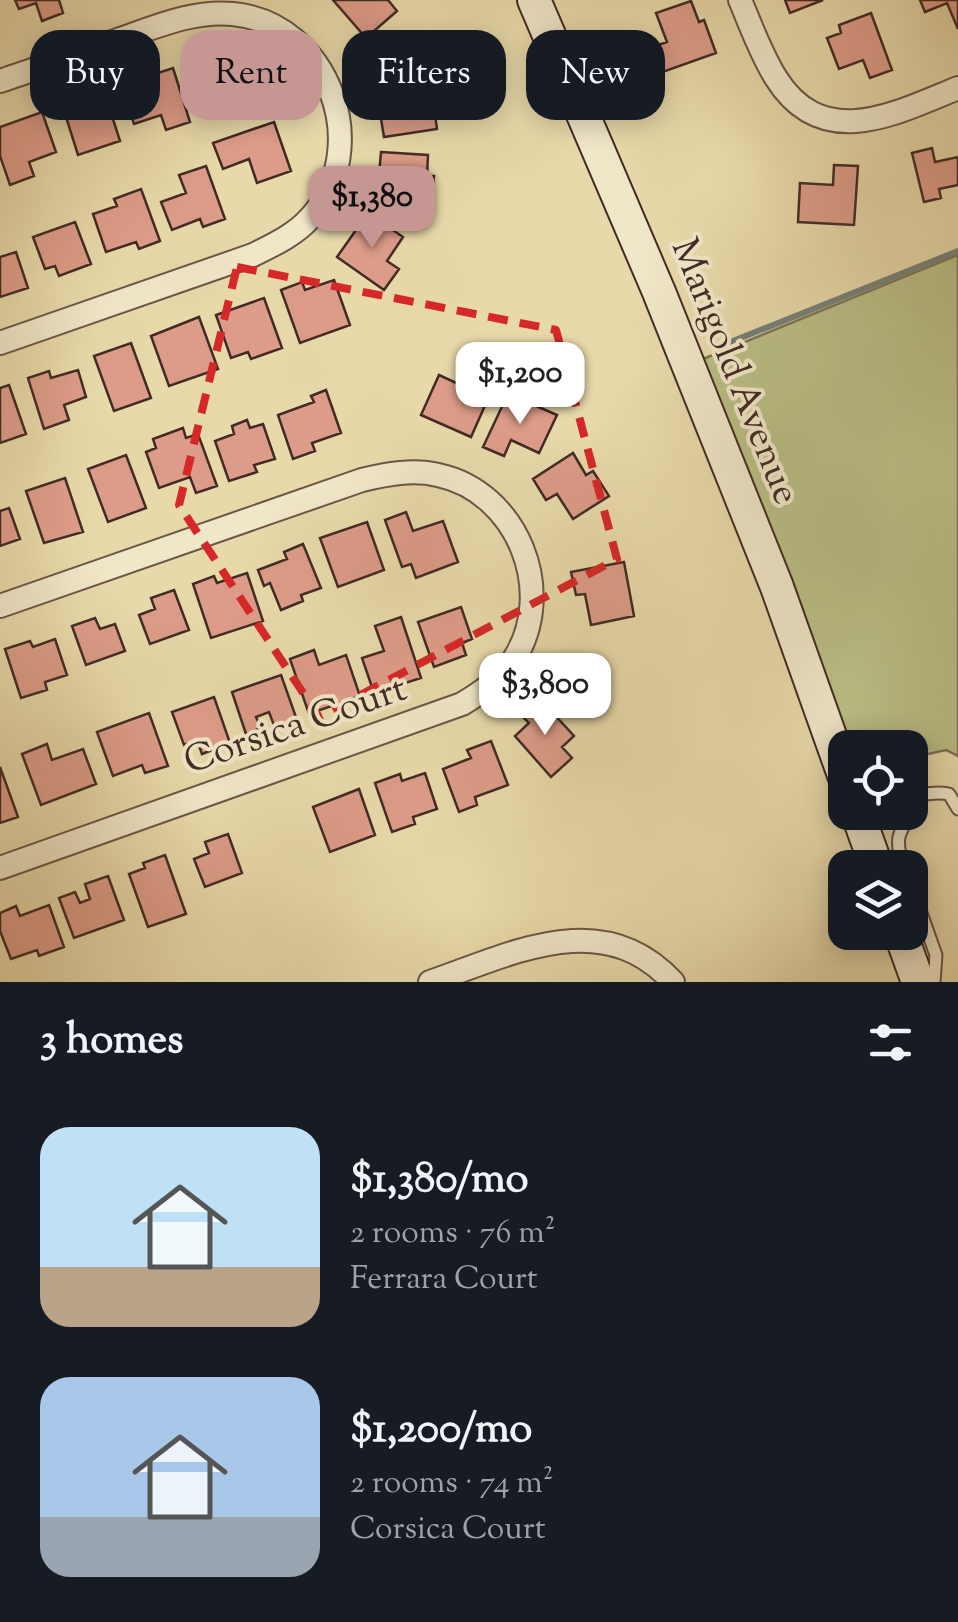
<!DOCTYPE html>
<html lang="en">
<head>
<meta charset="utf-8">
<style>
  body { margin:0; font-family:"Sorts Mill Goudy",serif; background:#242831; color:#f1f3f6; height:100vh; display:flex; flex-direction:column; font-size:38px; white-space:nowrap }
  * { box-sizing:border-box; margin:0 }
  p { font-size:32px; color:#9ea1a6 }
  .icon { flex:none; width:55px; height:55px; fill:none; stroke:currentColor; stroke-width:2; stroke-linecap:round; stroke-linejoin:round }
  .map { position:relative; height:982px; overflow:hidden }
  .side { display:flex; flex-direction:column; background:#171b24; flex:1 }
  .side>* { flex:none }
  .top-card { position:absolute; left:30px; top:30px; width:900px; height:90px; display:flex; gap:20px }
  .buttons { position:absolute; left:828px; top:730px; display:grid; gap:20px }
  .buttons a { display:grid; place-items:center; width:100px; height:100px; border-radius:20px; background:#171b24; box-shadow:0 5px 25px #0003; font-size:50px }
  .price { position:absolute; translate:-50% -85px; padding:0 22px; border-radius:20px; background:#fff; color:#222; font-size:32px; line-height:65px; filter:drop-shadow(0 2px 5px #0008) }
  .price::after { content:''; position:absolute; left:50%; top:60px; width:30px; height:22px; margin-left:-15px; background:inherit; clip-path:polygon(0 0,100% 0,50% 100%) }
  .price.selected { background:#c59692; color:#111 }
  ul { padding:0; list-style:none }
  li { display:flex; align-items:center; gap:30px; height:250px; padding:0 40px }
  li span { display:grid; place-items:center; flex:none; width:280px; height:200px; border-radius:30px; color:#555 }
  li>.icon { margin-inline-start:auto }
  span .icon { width:120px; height:120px; fill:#fffc; stroke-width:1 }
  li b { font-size:42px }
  h2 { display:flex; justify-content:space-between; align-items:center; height:120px; padding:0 40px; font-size:42px }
  .tag { padding:0 35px; border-radius:30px; background:#171b24; box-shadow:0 5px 25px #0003; font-size:35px; line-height:90px }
  .tag.selected { background:#c59692; color:#111 }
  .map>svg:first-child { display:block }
</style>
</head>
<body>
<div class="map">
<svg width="958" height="982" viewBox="0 0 958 982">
  <rect width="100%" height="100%" fill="#e8d9aa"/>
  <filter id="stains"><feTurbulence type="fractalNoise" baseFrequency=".002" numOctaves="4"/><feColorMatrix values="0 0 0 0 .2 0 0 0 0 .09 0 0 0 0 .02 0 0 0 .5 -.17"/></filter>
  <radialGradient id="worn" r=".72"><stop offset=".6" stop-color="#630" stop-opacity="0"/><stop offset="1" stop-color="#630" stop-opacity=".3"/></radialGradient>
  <path fill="#babe85" stroke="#7e7454" stroke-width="2.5" d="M958,255V756L946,750L910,758V748L845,747L698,361Z"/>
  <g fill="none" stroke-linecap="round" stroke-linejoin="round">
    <path stroke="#758078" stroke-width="6" d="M723,345L958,251"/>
  </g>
  <path fill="#dd9c89" stroke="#412b24" stroke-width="2.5" d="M15,0H59L63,13L42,21L36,3L19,9Z
    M333,0H388L397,11L366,38Z
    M785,0H823L790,13Z
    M920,0H958V29L947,3L925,12Z
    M691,1L699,22L704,20L716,53L657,74L647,49L667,42L656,13Z
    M871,13L892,70L870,78L863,60L839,69L827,38L841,33L839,25Z
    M207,54L212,68L230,61L242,96L202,109L186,61Z
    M173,68L190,122L166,130L161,115L134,124L121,85Z
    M430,79L437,129L384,137L380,113L399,111L395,83Z
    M104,91L120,141L78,155L66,117L75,114L71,102Z
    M42,112L56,152L29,162L34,176L10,185L0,156V127Z
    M274,122L291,171L257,183L249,159L223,169L213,143Z
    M932,148L935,162L958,157V185L939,189L941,198L924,202L912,153Z
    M381,152L428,155L427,176H434L432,198L423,197L422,211L395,209L397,177L379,175Z
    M834,165L858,166L854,225L798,222L800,183L833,185Z
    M206,166L225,219L203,227L200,219L172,230L161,202L186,193L179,175Z
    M141,189L160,241L139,249L136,242L106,252L93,214L117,206L114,199Z
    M368,213L403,237L387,261L399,269L384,290L337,257Z
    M75,222L91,264L59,276L55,266L45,269L33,237Z
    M16,252L28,288L0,297V257Z
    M334,280L350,325L300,343L281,290L302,282L305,290Z
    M264,298L282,348L251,359L248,352L231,358L216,315Z
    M199,317L218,369L169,386L151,336Z
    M131,343L151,398L114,411L94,356Z
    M78,370L86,397L64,405L69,420L44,429L28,378L49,371L51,378Z
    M471,373L495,383L471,437L421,415L439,375L465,387Z
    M9,385L26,434L0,443V388Z
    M326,390L341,433L312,443L315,451L293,459L278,415L314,402L311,396Z
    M506,398L523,405L525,401L557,415L539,453L511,440L504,456L483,447Z
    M247,420L250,428L263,424L275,459L254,465L257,472L229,481L215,441L234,434L232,426Z
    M183,428L186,438L198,434L217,486L196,493L190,477L159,488L146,452L156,448L153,439Z
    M573,453L586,475L593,471L609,496L573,519L557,494L546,500L533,479Z
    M126,455L146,508L108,522L88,469Z
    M65,478L83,532L44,543L26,491Z
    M9,508L20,539L0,546V511Z
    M406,512L413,531L443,521L458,562L416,578L411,564L402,567L385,520Z
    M367,522L384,570L338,587L320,538Z
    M303,544L321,588L301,595L303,601L281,610L270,583L264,586L258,570L287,559L284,552Z
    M624,562L634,616L591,625L585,594L576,595L571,572Z
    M247,573L263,621L211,638L193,584L214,576L217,583Z
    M174,590L189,630L150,644L139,615L155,609L151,598Z
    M461,607L472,639L462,643L466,655L434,667L418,622Z
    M401,617L421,678L374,693L362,658L384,651L375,626Z
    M95,618L100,629L115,624L125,651L86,665L72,626Z
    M55,639L67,675L45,682L47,690L21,698L5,649L30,641L33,647Z
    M314,650L319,665L346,655L360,696L309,714L290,659Z
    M281,675L297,720L275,728L269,712L256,717L261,728L246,734L232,692Z
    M214,697L230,743L202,754L197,740L184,745L172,712Z
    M540,699L574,736L562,747L572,758L551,777L515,736L529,723L521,715Z
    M149,713L168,766L145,773L142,765L113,776L97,732Z
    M491,741L508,785L475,797L477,805L459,812L443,769L471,758L467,750Z
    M47,744L52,760L83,749L96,784L41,805L22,754Z
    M0,767L18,817L0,823Z
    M425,773L437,809L413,817L415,824L392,832L375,783L400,774L402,781Z
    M359,789L375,835L330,852L313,807Z
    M228,834L242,873L205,887L194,859L209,853L205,842Z
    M165,855L186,914L148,927L129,874L145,868L143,863Z
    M108,876L124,920L74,938L59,898L75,892L80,903L90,899L85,884Z
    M49,905L64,947L39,956L37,950L11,959L0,931V913L16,906L20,916Z"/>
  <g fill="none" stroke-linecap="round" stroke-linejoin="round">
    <defs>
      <path id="service" d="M910,791C926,798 931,790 949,794L958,809
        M904,868C889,826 908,829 921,796
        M910,882L936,955L934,982"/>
      <path id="minor" d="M740,0C751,26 761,54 776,78C823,153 896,113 958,88
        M0,81C38,68 77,55 115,41C153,28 192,10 233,14C329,23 374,148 310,218C295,235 273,245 253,255L0,343
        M0,606L362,480C387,474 413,469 438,475C518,492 557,592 514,659C501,679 482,692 462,704L0,868
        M430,982C512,954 602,905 673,982"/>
      <path id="secondary" d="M534,0L659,292L777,587L845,778
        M857,812L877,868
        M900,932L918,982"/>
    </defs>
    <use href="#service" stroke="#6b5646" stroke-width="15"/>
    <use href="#minor" stroke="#6b5646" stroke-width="26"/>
    <use href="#secondary" stroke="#412b24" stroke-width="36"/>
    <use href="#service" stroke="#f0e6c8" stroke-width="11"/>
    <use href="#minor" stroke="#f0e6c8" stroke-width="22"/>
    <use href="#secondary" stroke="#f0e6c8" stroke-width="32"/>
  </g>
  <path fill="none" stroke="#d62828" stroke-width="8" stroke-dasharray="20 12" stroke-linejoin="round" d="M237,267L556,330L617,559L319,717L179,505Z"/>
  <g text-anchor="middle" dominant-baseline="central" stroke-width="8" stroke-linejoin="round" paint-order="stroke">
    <g font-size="38" fill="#412b24" stroke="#f0e6c8">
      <text transform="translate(733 372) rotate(68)">Marigold Avenue</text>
      <text transform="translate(296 727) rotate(-19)">Corsica Court</text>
    </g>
  </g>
  <rect width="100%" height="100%" filter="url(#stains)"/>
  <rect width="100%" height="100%" fill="url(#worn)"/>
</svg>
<div class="buttons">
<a><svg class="icon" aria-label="locate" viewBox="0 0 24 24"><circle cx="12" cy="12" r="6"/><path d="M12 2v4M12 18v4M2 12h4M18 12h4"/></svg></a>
<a><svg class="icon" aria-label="layers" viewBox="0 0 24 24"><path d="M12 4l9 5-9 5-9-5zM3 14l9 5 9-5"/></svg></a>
</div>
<b class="price selected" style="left:372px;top:251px">$1,380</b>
<b class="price" style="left:520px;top:427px">$1,200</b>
<b class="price" style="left:545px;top:738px">$3,800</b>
<div class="top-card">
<a class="tag">Buy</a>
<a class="tag selected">Rent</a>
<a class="tag">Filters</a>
<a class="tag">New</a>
</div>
</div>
<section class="side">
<h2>3 homes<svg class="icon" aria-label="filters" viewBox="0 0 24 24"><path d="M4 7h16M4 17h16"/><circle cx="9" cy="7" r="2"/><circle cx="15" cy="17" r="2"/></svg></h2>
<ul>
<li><span style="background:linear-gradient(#bfe0f5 70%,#b9a48a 0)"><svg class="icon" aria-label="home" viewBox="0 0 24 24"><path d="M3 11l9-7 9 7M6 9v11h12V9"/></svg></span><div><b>$1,380/mo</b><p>2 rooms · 76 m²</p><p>Ferrara Court</p></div></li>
<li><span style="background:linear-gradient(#a9c7e8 70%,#9aa5b1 0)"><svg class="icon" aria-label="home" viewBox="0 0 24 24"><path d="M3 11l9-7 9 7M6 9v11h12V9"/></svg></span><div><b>$1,200/mo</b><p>2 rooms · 74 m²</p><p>Corsica Court</p></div></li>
</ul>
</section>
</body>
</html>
